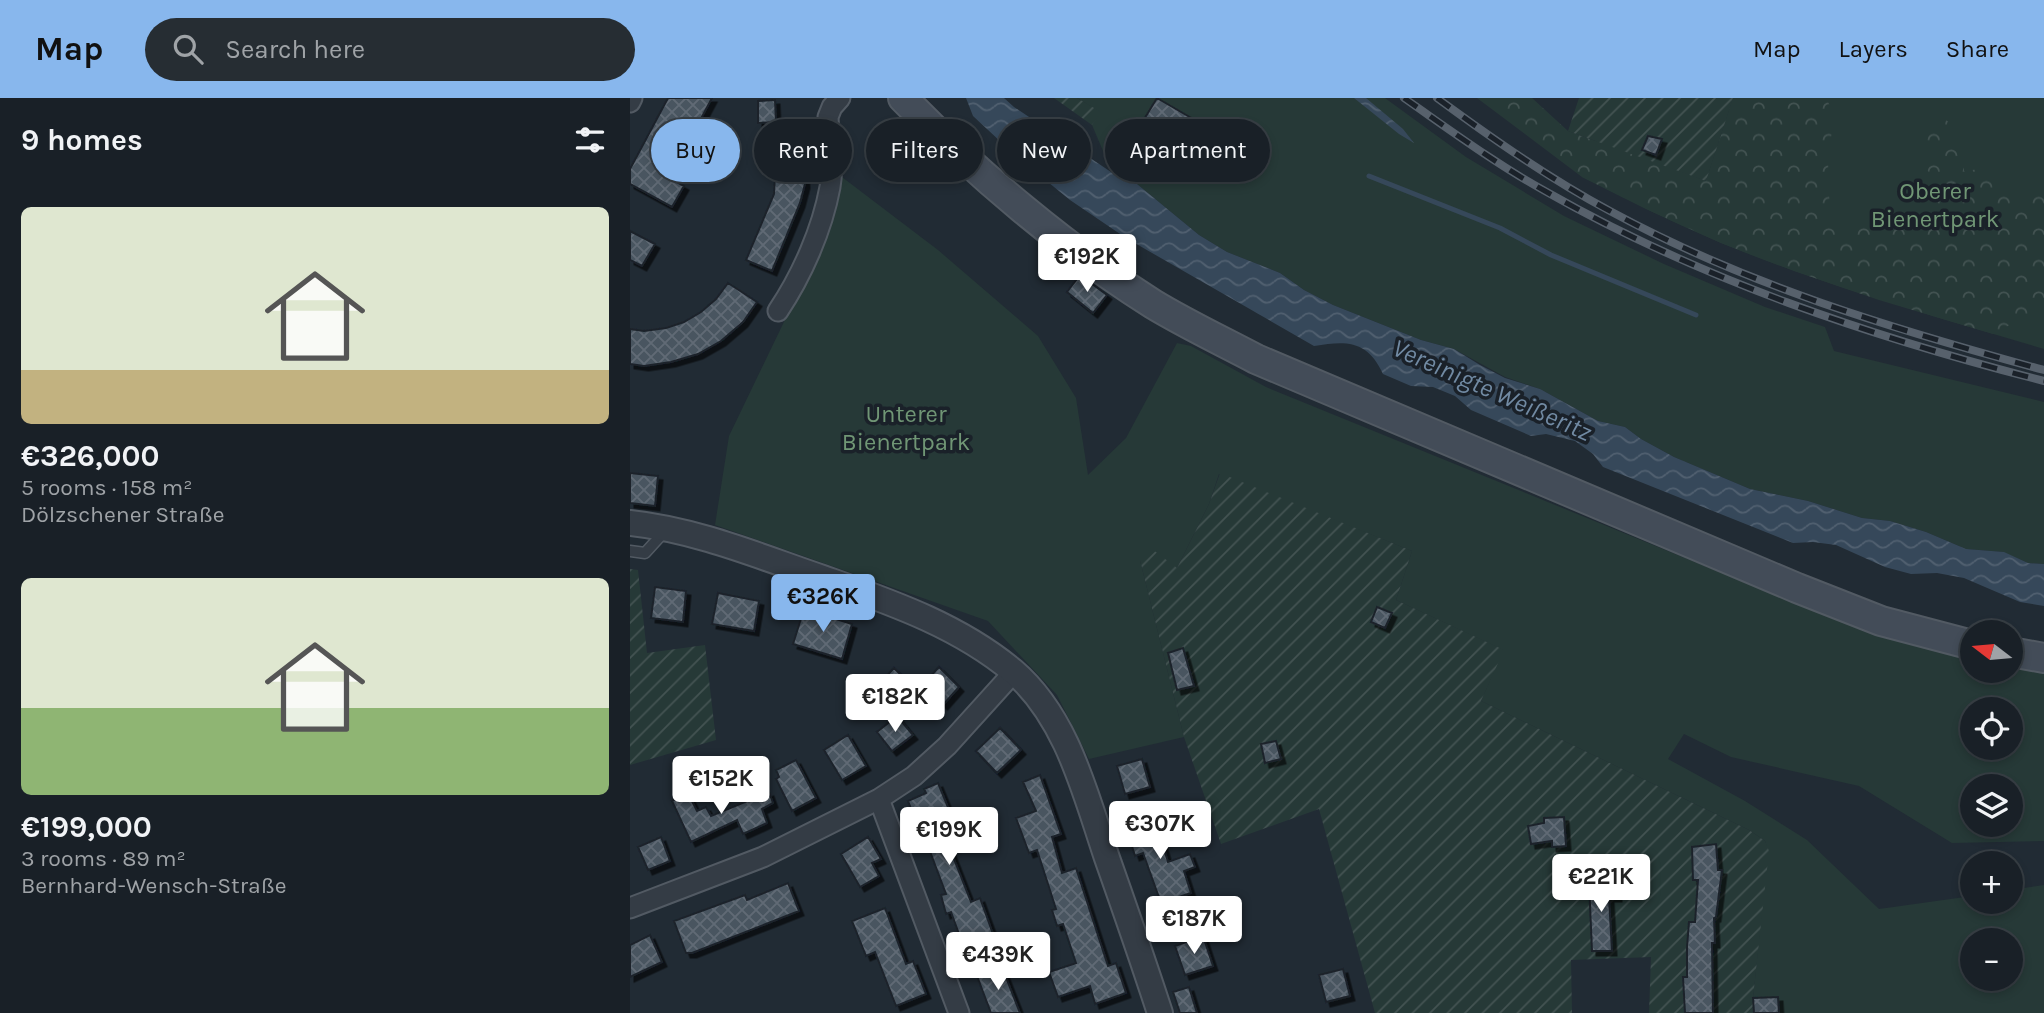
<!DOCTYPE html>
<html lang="en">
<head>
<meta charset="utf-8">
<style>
  body { margin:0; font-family:Karla,sans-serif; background:#262d33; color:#f1f3f6; height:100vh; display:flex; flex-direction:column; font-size:26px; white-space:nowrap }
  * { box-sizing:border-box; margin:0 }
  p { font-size:23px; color:#9fa3a7 }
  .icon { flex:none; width:38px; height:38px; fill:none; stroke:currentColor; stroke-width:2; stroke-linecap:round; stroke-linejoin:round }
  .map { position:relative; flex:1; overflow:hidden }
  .panel { display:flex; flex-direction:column; background:#192027; width:630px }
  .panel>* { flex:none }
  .banner { position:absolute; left:21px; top:21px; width:665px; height:63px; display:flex; gap:14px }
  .needle { width:46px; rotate:286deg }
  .buttons { position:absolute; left:1330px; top:522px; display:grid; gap:14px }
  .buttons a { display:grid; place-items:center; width:63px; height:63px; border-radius:50%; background:#192027; box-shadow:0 4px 10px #0003,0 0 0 2px #373e44; font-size:35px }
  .price { position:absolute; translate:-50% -60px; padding:0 16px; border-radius:7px; background:#fff; color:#222; font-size:23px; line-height:46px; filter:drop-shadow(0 2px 4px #0008) }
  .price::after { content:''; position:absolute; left:50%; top:42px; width:21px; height:16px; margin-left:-10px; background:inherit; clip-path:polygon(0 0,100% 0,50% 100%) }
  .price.active { background:#88b7ed; color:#111 }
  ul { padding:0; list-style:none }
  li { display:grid; align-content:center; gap:14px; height:371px; padding:0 21px }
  li span { display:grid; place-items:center; height:217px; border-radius:10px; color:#555 }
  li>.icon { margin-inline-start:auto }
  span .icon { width:126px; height:126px; fill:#fffc; stroke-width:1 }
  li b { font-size:30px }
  h2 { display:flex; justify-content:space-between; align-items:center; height:84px; padding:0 21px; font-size:30px }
  .tag { padding:0 24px; border-radius:32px; background:#192027; box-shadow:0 4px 10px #0003,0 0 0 2px #373e44; font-size:24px; line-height:63px }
  .tag.active { background:#88b7ed; color:#111 }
  header { display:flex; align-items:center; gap:42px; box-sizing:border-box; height:98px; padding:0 35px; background:#88b7ed; color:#111 }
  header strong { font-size:33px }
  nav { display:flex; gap:38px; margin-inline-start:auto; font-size:24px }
  .search { width:490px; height:63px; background:#262d33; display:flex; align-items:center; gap:18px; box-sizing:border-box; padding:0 24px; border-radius:38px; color:#9fa3a7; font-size:26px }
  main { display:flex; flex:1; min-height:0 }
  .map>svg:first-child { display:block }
</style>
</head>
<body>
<header>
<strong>Map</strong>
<div class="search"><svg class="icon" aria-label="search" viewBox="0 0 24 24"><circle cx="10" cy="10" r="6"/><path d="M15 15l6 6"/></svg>Search here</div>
<nav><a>Map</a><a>Layers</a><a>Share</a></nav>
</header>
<main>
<section class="panel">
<h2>9 homes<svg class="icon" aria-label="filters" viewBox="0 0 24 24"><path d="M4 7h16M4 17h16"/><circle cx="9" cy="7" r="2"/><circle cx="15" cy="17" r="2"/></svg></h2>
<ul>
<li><span style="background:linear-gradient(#dfe7d0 75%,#c2b280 0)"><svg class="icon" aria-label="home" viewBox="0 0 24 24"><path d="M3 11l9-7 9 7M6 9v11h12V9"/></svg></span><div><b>€326,000</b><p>5 rooms · 158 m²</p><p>Dölzschener Straße</p></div></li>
<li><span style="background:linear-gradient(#dfe7d0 60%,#8fb573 0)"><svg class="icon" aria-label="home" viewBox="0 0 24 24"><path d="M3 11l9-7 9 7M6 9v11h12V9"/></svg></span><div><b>€199,000</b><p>3 rooms · 89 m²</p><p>Bernhard-Wensch-Straße</p></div></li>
</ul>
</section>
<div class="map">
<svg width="1414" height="915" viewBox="0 0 1414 915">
  <defs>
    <pattern id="forest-crowns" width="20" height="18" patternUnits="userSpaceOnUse" patternTransform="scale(1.75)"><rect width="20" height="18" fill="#263937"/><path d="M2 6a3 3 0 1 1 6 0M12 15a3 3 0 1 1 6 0" fill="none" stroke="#435352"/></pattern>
    <pattern id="garden-furrows" width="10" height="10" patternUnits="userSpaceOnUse" patternTransform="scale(1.75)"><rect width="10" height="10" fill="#263937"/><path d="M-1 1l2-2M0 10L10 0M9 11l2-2" fill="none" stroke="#435352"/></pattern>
    <pattern id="water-waves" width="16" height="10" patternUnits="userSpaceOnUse" patternTransform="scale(1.75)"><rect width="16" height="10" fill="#36485a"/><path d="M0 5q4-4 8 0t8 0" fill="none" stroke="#516070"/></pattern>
    <pattern id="building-cross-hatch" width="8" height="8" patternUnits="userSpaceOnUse" patternTransform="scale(1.75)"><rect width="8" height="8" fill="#495560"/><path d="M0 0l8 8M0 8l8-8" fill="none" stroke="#616b75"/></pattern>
    <filter id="shadow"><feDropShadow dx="4.5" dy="4.5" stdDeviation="0" flood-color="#0009"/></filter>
  </defs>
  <rect width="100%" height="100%" fill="#212b34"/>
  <path fill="#263937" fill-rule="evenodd" d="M447,0H755L836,59L934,118L1034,166L1135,209L1195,229L1204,253L1414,304V466L1398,465L1373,454L1336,451L1296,434L1260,423L1232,420L1178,403L1120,391L1044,359L1011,341L995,329L968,323L910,291L875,279L824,251L791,242L703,207L674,192L650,175L597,154L569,137L507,86L482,74L462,27L470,14Z
    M1103,0H1414V251C1306,219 1196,188 1091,145C1044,125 998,102 952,79L967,42L1076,83Z
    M208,76L308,152L408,238L446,300L458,377L496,340L547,245L561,248L636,289L1202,520L1276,544L1342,560V572H1381V567L1414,574V743L1322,745L1229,688L1101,659L1054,636L1038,661L1115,703L1177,742L1249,811L1342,798V803H1381V792L1414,787V915H1149L1148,899L1123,900L1138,753L1135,743L1119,732L851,603L873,552L766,502L782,453L589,376L579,406L547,470L510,462L554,639L459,661L427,597L358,523L85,427L99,338L164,203ZM1342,611H1381V649H1342ZM1342,688H1381V726H1342ZM1342,842H1381V880H1342Z"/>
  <path fill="url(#forest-crowns)" d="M847,0H902L938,33L1076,83L1103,0H1196L1204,16L1198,63L1200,121L1284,132L1297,131L1300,109L1307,94L1302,78L1295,70L1294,45L1300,25L1316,22C1333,34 1333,54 1334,73L1350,71L1375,93L1392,102L1414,89V212H1407L1363,236L1249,202L1164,173L1091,145L1016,111L952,79Z"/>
  <path fill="url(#garden-furrows)" d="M424,0H447L471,14L462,27Z
    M949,0H1103L1076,83L938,33Z
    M590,375L782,453L766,502L874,552L851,603L1119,732L1135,743L1139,753L1123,900L1124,915H1019L1021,859L941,862L942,915H745L689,711L591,746L554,639L510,462L518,448L547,470L579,406Z
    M0,471L8,472L17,555L75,547L86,642L0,667Z"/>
  <path fill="url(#water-waves)" d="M336,0H374L384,9L481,74L507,86L569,137L597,154L650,175L674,192L703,207L791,242L824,251L850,267L875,280L910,291L968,323L995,329L1011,341L1044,359L1120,391L1178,403L1232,420L1260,423L1296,434L1336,451L1374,454L1398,465L1414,466V508L1390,504L1334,480L1307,475L1281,476L1255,469L1206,447L1183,444L1163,445L973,369L963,356L945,343L916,336L901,338L841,312L825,298L803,289L781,288L753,276C738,243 718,242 684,248L496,140L440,102L386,58L343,18Z
    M724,0H736L773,31L784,45L769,36Z"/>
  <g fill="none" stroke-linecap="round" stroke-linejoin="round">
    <path stroke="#36485a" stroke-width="5" d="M739,78L870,130L921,157L1066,217"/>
  </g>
  <path fill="url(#building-cross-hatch)" stroke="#1c232b" stroke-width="2" filter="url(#shadow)" d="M38,0H82L41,77L44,79L43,82L54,88L42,109L0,86V71Z
    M527,0L582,32L567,56L513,23Z
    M145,2L146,24L128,25V3Z
    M171,26L175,86L170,105L142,173L116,162L144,96L145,76L142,29Z
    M1018,38L1032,41L1026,57L1012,52Z
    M0,133L25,146L12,168L0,162Z
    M450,177L477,197L463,215L437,194Z
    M98,185L127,204L113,224L91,243L68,256L41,264L14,268L0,266V231L14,233L36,230L54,224L71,214L86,201Z
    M0,375L28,378L25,408L0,405Z
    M25,489L56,493L53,524L21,520Z
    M88,495L129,503L124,533L82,526Z
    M747,509L762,515L755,530L741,524Z
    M174,511L222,526L212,561L163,546Z
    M553,550L564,588L547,592L538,555Z
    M309,569L329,589L313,607L292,587Z
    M264,570L283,589L266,606L247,588Z
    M267,618L283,637L262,653L247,634Z
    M370,630L391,652L367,675L346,653Z
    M218,637L236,668L212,682L194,652Z
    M646,643L651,661L635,665L631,646Z
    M512,661L520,689L495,696L487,668Z
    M166,662L186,700L162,713L146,681L149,679L146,672Z
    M410,677L431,736L422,739L432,775L446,770L478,868L486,865L496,895L465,906L460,888L428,899L419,874L446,865L433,826L427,828L422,812L426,811L407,752L399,755L386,720L406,713L393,684Z
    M308,685L322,719L306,726L317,752L320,751L341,804L350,800L363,836L333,847L321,814L316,816L311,797L316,796L293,735L291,736L278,703L296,695L294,691Z
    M139,694L143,705L132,711L137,725L113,736L107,722L61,744L42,703L58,695L67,713L76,709L81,718Z
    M934,719L936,748L922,749V743L901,746L898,728L914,725V720Z
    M525,720L538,764L560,756L565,769L554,773L561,795L531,805L513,755L505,758L496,729Z
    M31,739L40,763L18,772L8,749Z
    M238,739L251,761L242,765L249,778L230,789L211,756Z
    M1086,746L1088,772H1092L1086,819L1084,820L1085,845H1082L1083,915H1055L1053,879H1057V849L1059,824H1065L1068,782H1063L1062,749Z
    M959,784H987V799H979L982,853H962Z
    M158,785L169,813L62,855H56L44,823L115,797L117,802Z
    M255,810L276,866L283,863L296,896L266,908L245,854L236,858L222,823Z
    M20,837L32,864L0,879V847Z
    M573,838L583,868L555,877L545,848Z
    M372,869L390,915H361L347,878Z
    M713,871L720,898L696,904L689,877Z
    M559,889L567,915H550L543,894Z
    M1148,899L1149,915H1124L1123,900Z"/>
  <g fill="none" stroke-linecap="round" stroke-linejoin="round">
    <defs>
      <path id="service" d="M0,453L15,455L35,433"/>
      <path id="minor" d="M0,4L2,0
        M148,213C172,177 192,132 200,89C204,67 199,42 198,19L202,9L210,0
        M249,701L329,915
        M0,810L133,759L249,701L284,678L317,648L384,574"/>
      <path id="tertiary" d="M0,425C67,432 131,459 193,480C260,504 328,527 383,573C437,619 455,695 477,760C495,811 513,863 530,915"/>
      <path id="secondary" d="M273,0C344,74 436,151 523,206C556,226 592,243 626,261L1167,490L1251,523L1342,547
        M1381,554L1414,560"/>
    </defs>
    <use href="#service" stroke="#525a63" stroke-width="13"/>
    <use href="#minor" stroke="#525a63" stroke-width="23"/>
    <use href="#tertiary" stroke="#525a63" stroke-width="28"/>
    <use href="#secondary" stroke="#525a63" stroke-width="32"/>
    <use href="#service" stroke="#343c45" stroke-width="10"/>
    <use href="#minor" stroke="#343c45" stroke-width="19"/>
    <use href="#tertiary" stroke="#343c45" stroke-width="24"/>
    <use href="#secondary" stroke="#434c58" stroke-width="28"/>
    <defs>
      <path id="rail" d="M774,0C820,32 866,66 915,93C1071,182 1242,239 1414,283
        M807,0C863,41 920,81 980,113C1116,187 1266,232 1414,272"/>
    </defs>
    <use href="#rail" stroke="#57616c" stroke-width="8"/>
    <use href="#rail" stroke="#1a2129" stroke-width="5" stroke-dasharray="16" stroke-linecap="butt"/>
  </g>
  <g text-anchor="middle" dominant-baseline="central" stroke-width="7" stroke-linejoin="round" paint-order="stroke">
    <g font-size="24" fill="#709675" stroke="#1a2129">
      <text x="1305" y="93">Oberer<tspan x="1305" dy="28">Bienertpark</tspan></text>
      <text x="276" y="316">Unterer<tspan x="276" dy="28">Bienertpark</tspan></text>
    </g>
    <g font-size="26" font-style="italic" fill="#718aa3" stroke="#1a2129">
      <text transform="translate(862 292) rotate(24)">Vereinigte Weißeritz</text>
    </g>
  </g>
</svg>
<div class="buttons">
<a><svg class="needle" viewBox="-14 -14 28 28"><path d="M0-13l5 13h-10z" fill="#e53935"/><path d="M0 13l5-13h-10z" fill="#9fa3a7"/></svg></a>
<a><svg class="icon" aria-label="locate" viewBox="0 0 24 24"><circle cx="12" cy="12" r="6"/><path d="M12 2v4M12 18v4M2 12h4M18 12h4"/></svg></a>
<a><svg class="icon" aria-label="layers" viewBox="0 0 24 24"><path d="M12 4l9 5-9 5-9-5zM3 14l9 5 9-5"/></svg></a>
<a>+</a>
<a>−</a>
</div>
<b class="price" style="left:457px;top:196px">€192K</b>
<b class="price active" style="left:193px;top:536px">€326K</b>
<b class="price" style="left:265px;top:636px">€182K</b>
<b class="price" style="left:91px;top:718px">€152K</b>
<b class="price" style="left:530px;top:763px">€307K</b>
<b class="price" style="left:319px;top:769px">€199K</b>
<b class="price" style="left:971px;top:816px">€221K</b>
<b class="price" style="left:564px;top:858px">€187K</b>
<b class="price" style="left:368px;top:894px">€439K</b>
<div class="banner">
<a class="tag active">Buy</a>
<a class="tag">Rent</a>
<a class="tag">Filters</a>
<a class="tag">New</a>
<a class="tag">Apartment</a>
</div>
</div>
</main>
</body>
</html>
